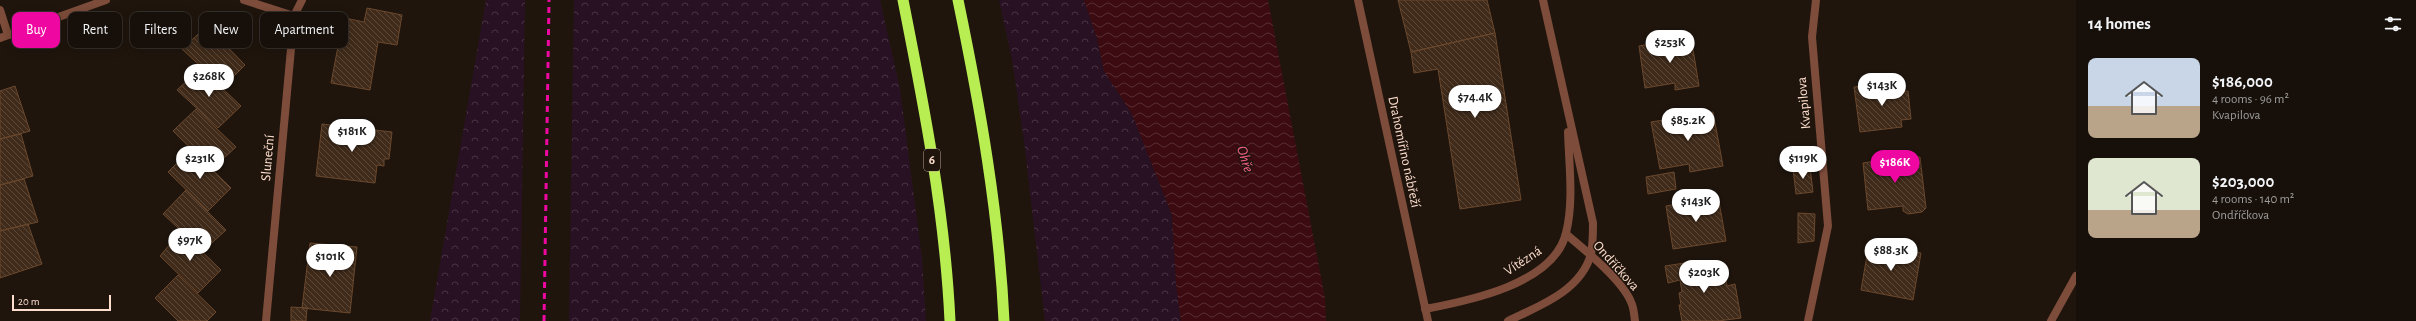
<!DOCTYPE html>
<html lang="en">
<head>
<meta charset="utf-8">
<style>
  body { margin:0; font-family:"Alegreya Sans",sans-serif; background:#241e18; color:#f1f3f6; height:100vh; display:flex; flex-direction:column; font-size:15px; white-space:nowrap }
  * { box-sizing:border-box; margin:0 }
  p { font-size:13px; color:#9e9d9c }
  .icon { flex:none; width:22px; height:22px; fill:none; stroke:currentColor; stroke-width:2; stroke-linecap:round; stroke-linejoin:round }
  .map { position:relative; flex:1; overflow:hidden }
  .side { display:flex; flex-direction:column; background:#17100a; width:340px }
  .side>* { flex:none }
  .hud { position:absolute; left:12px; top:12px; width:380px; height:36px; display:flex; gap:8px }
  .scale { position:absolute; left:12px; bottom:10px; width:99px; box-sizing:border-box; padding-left:4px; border:2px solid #fddecd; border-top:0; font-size:11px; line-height:14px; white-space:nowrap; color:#fddecd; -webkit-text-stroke:3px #1f150d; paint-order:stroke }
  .price { position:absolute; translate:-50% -34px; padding:0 9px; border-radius:14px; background:#fff; color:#222; font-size:13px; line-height:26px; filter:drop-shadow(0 1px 2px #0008) }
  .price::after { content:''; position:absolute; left:50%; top:24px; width:12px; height:9px; margin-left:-6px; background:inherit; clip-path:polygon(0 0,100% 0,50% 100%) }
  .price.current { background:#ee08a1; color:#fff }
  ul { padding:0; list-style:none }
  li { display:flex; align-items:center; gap:12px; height:100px; padding:0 12px }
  li span { display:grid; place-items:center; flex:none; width:112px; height:80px; border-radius:8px; color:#555 }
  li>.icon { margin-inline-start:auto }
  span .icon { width:48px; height:48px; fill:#fffc; stroke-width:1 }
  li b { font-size:17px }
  h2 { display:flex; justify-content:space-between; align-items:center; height:48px; padding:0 12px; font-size:17px }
  .tag { padding:0 14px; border-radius:8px; background:#17100a; box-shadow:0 2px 10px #0003,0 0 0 1px #36302b; font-size:14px; line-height:36px }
  .tag.current { background:#ee08a1; color:#fff }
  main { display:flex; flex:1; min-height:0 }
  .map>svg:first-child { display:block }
</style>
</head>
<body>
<main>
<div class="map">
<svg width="2076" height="321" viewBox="0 0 2076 321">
  <defs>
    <pattern id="forest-crowns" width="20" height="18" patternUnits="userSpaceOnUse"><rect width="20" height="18" fill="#291124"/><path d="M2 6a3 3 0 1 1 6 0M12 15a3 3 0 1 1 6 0" fill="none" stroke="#493343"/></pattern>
    <pattern id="water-waves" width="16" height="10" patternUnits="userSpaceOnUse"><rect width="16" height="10" fill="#3b0b11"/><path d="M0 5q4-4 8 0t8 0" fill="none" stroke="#582e32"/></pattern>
    <pattern id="building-back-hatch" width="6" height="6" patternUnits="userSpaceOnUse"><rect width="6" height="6" fill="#402b1a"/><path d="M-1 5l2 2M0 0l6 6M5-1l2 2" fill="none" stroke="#5c493a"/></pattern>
  </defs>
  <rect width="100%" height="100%" fill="#1f150d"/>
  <path fill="url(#forest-crowns)" d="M486,0H525L520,321H430Z
    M574,0H880L900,89L922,259L926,321H569Z
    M999,0H1084L1097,38L1104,71L1132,114L1172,215L1176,284L1181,321H1045L1024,141L1012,59Z"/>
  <path fill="url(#water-waves)" d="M1084,0H1268L1325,298L1326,321H1181L1176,284L1172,215L1132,114L1104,71L1097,38Z"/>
  <path fill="url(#building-back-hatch)" stroke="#6b482d" d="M1398,0H1487L1495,33L1411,52Z
    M367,8L402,15L397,45L378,42L370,90L331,83L340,36L337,35L340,17L364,22Z
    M207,26L245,65L223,87L182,49Z
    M1495,33L1521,200L1460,209L1438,69L1414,73L1411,52Z
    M1691,37L1699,86L1675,90V83L1645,88L1639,46Z
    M201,68L241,106L218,128L177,90Z
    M1897,82L1898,92L1908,91L1911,119L1901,120L1902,127L1860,132L1854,87Z
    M15,86L30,131L0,139V91Z
    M196,109L236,147L212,169L173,131Z
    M1713,112L1723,166L1690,172L1689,164L1660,169L1651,122Z
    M322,124L392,132L389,159H384V166L377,165L375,183L316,176Z
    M21,134L33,176L0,185V139Z
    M191,149L231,188L208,211L168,172Z
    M1907,156V158L1920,157L1926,208L1922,212L1908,214L1903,211V206L1868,210L1863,163Z
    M1810,167L1813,192L1796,194L1793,169Z
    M1674,172L1676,189L1648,194L1646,177Z
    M24,179L38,222L0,231V185Z
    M186,190L226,230L203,251L163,214Z
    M1718,196L1726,241L1673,249L1666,206Z
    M1798,213L1815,214L1814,241L1798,243Z
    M28,224L42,264L0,278V231Z
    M181,231L221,270L198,293L160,256Z
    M310,243L357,247L350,313L302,308Z
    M1869,244L1921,253L1913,300L1861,290Z
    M1698,261L1700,276L1725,272L1727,286L1735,284L1741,318L1718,321H1682L1679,305H1681L1679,293L1682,292L1680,280L1668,283L1665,266Z
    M178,275L216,312L207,321H178L155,298Z
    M291,307L307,308L306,321H291Z"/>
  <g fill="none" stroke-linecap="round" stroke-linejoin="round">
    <path stroke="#7d4c3a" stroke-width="8" d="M0,10L8,35
      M2051,321L2076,276"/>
    <path stroke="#7d4c3a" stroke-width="8" d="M244,0L294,16
      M0,38L106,0
      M1566,234C1585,250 1622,280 1631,302C1634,308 1634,315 1635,321
      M266,321L294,16L302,0
      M1808,321L1828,226L1812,37L1816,0"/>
    <path stroke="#7d4c3a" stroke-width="8" d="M1358,0L1428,321
      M1425,309C1468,301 1554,284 1566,233C1574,201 1569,165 1568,132
      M1508,321C1539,306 1581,291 1591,254C1593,244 1593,233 1593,223L1543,0"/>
    <path stroke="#b8ee52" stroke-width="11" d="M903,0C924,106 945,213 950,321
      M958,0C980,106 999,213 1004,321"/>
    <path stroke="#ee08a1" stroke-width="3" stroke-dasharray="6 5" stroke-linecap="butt" d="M544,321L549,0"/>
  </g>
  <g text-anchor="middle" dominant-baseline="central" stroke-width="3" stroke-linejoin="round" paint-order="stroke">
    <rect fill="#1f150d" stroke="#baa293" stroke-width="1" x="924" y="149" width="16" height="22" rx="3"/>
    <g font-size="13" font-weight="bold" fill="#fddecd">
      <text x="932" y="160">6</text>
    </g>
    <g font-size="14" fill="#fddecd" stroke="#1f150d">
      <text transform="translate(1804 103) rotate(-95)">Kvapilova</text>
      <text transform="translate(1404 152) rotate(78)">Drahomířino nábřeží</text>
      <text transform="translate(268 158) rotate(-85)">Sluneční</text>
      <text transform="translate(1523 261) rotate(-33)">Vítězná</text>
      <text transform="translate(1616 266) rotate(48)">Ondříčkova</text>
    </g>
    <g font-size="15" font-style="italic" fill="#fa5f8d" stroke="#1f150d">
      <text transform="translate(1245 159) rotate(73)">Ohře</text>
    </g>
  </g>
</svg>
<div class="scale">20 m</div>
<b class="price" style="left:1670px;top:64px">$253K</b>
<b class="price" style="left:209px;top:98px">$268K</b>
<b class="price" style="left:1882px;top:107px">$143K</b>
<b class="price" style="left:1475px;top:119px">$74.4K</b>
<b class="price" style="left:1688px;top:142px">$85.2K</b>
<b class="price" style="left:352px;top:153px">$181K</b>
<b class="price" style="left:200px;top:180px">$231K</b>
<b class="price" style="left:1803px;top:180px">$119K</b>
<b class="price current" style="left:1895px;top:184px">$186K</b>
<b class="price" style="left:1696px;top:223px">$143K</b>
<b class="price" style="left:190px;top:262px">$97K</b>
<b class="price" style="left:1891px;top:272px">$88.3K</b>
<b class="price" style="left:330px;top:278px">$101K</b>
<b class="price" style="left:1704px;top:294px">$203K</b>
<div class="hud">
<a class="tag current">Buy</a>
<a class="tag">Rent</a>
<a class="tag">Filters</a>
<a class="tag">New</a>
<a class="tag">Apartment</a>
</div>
</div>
<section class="side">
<h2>14 homes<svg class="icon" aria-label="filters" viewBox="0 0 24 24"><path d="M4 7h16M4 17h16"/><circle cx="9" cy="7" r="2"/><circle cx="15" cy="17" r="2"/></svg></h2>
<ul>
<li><span style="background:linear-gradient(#c9d6e8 60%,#b9a48a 0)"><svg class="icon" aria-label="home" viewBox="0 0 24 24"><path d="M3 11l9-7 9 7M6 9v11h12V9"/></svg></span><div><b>$186,000</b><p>4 rooms · 96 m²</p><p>Kvapilova</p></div></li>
<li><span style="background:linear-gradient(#dfe7d0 65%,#b9a48a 0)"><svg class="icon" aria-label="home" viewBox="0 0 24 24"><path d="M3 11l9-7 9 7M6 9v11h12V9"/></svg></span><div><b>$203,000</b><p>4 rooms · 140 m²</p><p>Ondříčkova</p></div></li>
</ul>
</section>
</main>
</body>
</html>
